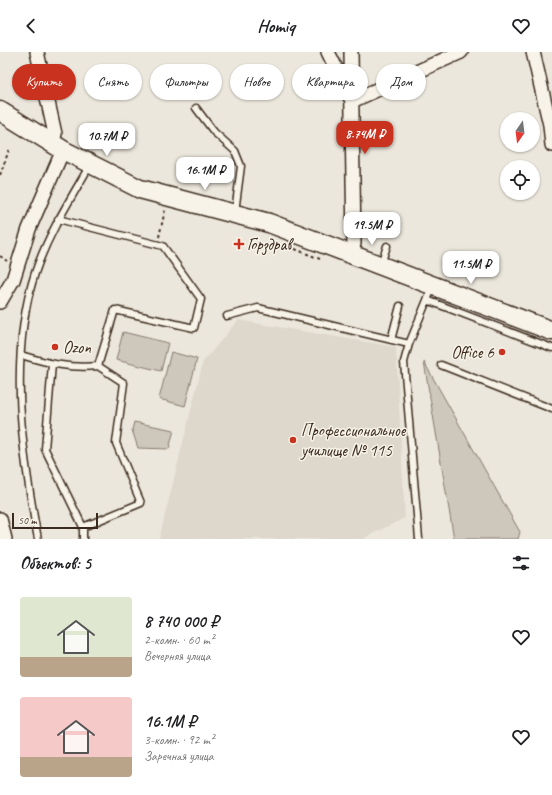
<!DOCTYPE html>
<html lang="ru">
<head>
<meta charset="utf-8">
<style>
  body { margin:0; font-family:Caveat,sans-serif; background:#f2f2f2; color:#202124; height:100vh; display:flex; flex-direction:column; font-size:15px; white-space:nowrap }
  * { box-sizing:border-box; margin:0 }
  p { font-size:13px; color:#757577 }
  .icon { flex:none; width:22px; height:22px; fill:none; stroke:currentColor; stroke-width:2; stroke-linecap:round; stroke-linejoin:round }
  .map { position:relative; height:487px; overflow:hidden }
  .details { display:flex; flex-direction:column; background:#fff; flex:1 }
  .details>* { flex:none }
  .hud { position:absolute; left:12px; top:12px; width:528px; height:36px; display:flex; gap:8px }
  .needle { width:26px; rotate:194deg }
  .buttons { position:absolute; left:500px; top:60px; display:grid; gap:8px }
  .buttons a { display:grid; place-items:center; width:40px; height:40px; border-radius:50%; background:#fff; box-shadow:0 1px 3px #0004; font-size:20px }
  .scale { position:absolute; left:12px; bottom:10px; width:86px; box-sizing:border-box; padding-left:4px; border:2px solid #3b2a1e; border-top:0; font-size:11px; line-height:14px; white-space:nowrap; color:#3b2a1e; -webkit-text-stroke:3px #f7f3e8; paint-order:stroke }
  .price { position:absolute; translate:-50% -34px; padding:0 9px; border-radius:8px; background:#fff; color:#222; font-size:13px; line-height:26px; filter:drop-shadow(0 1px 2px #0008) }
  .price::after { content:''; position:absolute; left:50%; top:24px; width:12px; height:9px; margin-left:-6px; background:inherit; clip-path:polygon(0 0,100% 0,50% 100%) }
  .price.on { background:#c8321e; color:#fff }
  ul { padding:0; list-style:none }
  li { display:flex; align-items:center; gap:12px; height:100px; padding:0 20px }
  li span { display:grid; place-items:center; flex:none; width:112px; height:80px; border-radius:4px; color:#555 }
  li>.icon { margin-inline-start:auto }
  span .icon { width:48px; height:48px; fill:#fffc; stroke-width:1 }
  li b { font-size:17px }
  h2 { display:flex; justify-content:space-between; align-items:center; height:48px; padding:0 20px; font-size:17px }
  .chip { padding:0 14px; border-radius:18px; background:#fff; box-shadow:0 1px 3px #0004; font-size:14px; line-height:36px }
  .chip.on { background:#c8321e; color:#fff }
  header { display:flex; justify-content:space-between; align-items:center; height:52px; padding:0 20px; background:#fff; font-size:18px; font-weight:700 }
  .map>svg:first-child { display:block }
</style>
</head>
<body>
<header><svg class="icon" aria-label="back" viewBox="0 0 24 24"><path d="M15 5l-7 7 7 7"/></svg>Homiq<svg class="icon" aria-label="heart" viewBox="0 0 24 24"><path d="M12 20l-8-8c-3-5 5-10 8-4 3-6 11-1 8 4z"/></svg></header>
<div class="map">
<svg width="552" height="487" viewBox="0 0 552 487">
  <rect width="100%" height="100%" fill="#ece7dc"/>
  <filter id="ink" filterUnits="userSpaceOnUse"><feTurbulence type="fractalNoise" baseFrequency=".025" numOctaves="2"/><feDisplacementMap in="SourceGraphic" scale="8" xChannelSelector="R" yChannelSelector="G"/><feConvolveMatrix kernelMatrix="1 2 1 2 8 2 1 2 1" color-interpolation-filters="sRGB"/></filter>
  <g filter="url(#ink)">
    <path fill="#ddd7cc" d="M238,268L396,295L405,466L366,485L365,487H159L203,310Z"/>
    <path fill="#cec8bc" stroke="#84796d" d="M123,280L168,291L161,319L116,308Z
      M171,300L197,307L185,354L159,347Z
      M424,310L520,480L518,487H454Z
      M134,370L174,378L169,397L138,396L132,378Z"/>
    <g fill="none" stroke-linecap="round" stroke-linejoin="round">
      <defs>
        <path id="lane" d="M196,56L214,80L235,99L241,114L235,160
          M381,212L387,194
          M427,248L552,296
          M227,264L258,256L409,292L432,236
          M391,288L400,254
          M409,292L404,310L419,487
          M21,303C47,311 70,317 98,314L115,258L194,276L201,247L163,194L58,167
          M52,312L45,397L83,475V487
          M441,313L552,357
          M83,475L141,451L116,391L124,331L98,314
          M38,487C22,402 8,305 35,221C48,182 70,148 90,113"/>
        <path id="street" d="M37,0L55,82L52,92
          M328,0L352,49L461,0
          M351,0L354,191L352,202
          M533,0L550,73L552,93
          M0,250L13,228L29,177L63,98
          M0,467L5,487"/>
        <path id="secondary" d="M0,59L63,98L140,137L269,171L552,279"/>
      </defs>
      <use href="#lane" stroke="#3b2a1e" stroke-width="9"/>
      <use href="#street" stroke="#3b2a1e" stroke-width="16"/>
      <use href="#secondary" stroke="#3b2a1e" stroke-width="21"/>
      <path stroke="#3b2a1e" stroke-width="2" stroke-dasharray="3 3" stroke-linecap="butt" d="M0,123L9,98
        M159,185L165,158
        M295,197L320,207
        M0,204L7,209"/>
      <use href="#lane" stroke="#f7f3e8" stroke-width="6"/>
      <use href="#street" stroke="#f7f3e8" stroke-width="13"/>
      <use href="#secondary" stroke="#f7f3e8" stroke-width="18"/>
    </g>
  </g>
  <g fill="#c8321e" stroke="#f7f3e8" stroke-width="1.5">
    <path d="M237 186h4v4h4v4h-4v4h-4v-4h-4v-4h4z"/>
    <circle cx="55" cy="295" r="4"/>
    <circle cx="502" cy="300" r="4"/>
    <circle cx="293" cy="388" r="4"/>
  </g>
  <g text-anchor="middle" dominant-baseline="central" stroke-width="3" stroke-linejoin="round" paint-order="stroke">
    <g font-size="17" fill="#3b2a1e" stroke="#f7f3e8" text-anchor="start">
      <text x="247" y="192">Горздрав</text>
      <text x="63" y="295">Ozon</text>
      <text x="494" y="300" text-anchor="end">Office 6</text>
      <text x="301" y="378">Профессиональное<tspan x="301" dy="20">училище № 115</tspan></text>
    </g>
  </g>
</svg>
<div class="buttons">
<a><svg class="needle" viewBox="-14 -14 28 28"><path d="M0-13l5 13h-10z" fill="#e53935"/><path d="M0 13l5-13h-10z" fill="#757577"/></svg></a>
<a><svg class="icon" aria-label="locate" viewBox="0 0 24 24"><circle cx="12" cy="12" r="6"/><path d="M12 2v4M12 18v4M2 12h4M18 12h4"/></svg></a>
</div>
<div class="scale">50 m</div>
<b class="price on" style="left:365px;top:103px">8.74M ₽</b>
<b class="price" style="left:107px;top:105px">10.7M ₽</b>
<b class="price" style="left:205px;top:139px">16.1M ₽</b>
<b class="price" style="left:372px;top:194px">19.5M ₽</b>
<b class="price" style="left:471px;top:233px">11.5M ₽</b>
<div class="hud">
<a class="chip on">Купить</a>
<a class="chip">Снять</a>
<a class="chip">Фильтры</a>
<a class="chip">Новое</a>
<a class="chip">Квартира</a>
<a class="chip">Дом</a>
</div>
</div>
<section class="details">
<h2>Объектов: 5<svg class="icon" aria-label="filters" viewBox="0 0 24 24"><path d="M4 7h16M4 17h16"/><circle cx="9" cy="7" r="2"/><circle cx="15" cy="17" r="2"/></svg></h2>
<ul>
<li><span style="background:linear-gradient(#dfe7d0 75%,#b9a48a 0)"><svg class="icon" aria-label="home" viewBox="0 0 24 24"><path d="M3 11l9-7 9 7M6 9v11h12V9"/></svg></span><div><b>8 740 000 ₽</b><p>2-комн. · 60 m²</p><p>Вечерняя улица</p></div><svg class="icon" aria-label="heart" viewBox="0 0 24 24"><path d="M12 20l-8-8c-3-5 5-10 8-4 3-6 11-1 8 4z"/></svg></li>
<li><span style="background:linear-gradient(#f6c9c9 75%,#b9a48a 0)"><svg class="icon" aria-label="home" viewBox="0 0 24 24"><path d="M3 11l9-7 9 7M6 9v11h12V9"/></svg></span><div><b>16.1M ₽</b><p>3-комн. · 92 m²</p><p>Заречная улица</p></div><svg class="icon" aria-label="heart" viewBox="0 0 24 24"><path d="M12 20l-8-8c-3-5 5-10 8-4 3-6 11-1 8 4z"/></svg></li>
</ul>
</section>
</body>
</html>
